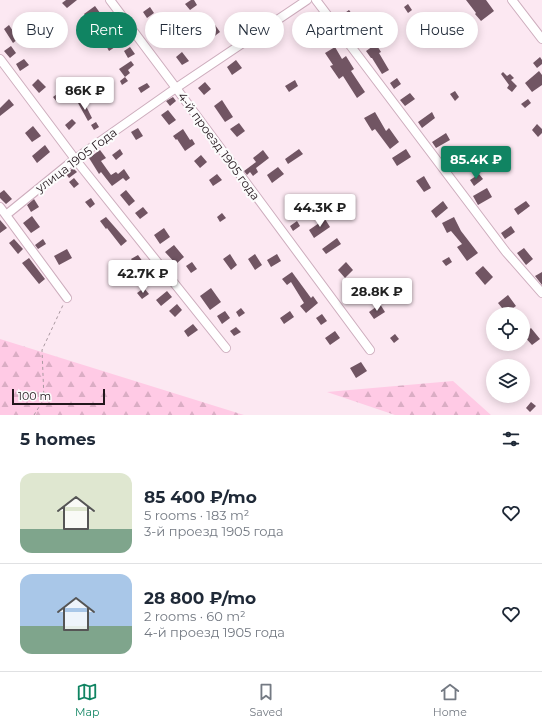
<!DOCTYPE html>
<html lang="en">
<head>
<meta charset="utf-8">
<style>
  body { margin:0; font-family:Montserrat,sans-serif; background:#f6f6f7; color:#1f2937; height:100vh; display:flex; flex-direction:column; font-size:15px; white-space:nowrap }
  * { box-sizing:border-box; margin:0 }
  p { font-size:13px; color:#747a83 }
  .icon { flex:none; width:22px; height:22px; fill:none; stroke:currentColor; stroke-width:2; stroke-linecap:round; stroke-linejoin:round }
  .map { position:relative; height:415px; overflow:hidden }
  .panel { display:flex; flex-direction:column; background:#fff; flex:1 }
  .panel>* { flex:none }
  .top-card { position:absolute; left:12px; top:12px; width:518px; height:36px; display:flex; gap:8px }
  .fabs { position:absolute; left:486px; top:307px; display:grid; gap:8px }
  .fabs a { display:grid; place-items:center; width:44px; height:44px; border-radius:50%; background:#fff; box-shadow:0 2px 10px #0003; font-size:20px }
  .scale { position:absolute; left:12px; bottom:10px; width:93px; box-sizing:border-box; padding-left:4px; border:2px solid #23171d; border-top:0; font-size:11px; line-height:14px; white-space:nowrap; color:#23171d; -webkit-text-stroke:3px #fcfcfc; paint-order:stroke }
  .price { position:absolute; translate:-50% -34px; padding:0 9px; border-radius:4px; background:#fff; color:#222; font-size:13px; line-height:26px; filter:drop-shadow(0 1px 2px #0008) }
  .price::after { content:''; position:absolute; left:50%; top:24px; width:12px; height:9px; margin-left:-6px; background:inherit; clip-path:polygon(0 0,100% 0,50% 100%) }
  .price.selected { background:#108462; color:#fff }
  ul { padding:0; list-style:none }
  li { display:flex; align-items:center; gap:12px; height:100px; padding:0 20px }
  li+li { border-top:1px solid #e0e1e3 }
  li span { display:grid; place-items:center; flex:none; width:112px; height:80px; border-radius:12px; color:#555 }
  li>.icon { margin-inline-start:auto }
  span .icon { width:48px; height:48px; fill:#fffc; stroke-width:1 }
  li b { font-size:17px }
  h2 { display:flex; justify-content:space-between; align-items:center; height:48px; padding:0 20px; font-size:17px }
  .chip { padding:0 14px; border-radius:18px; background:#fff; box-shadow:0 2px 10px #0003; font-size:14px; line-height:36px }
  .chip.selected { background:#108462; color:#fff }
  .dock { display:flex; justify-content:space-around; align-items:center; height:56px; border-top:1px solid #e0e1e3; background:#fff; font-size:11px; color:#747a83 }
  .dock a { display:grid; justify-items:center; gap:2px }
  .dock .selected { color:#108462 }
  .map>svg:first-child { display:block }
</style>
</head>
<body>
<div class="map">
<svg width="542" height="415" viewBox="0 0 542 415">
  <defs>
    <pattern id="forest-firs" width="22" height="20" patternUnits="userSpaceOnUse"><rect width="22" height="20" fill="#ffcae5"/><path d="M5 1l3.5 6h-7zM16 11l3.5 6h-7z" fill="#daadc4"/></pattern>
  </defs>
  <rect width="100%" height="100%" fill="#fce8f2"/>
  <path fill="url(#forest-firs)" d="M0,339L244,415H0Z
    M453,381L491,415H395L327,392Z"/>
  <path fill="#715563" d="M66,0H77L67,8L62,3Z
    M191,0H194L197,5L190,10L185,4Z
    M466,0H486L494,11L481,21L475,14L476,13Z
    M408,4L412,10L408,13L404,7Z
    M95,6L106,21L95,29L84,14Z
    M150,7L154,13L147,18L143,12Z
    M349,10L361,26L365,23L374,34L365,41L351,23L349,24L342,15Z
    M312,12L316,17L307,23L304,18Z
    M453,15L458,21L453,24L449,19Z
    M213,22L220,32L204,44L196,35Z
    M9,25L18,39L13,43L4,29Z
    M163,27L171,36L164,42L156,32Z
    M321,28L329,40L321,44L314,32Z
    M88,31L92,36L84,43L80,37Z
    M112,36L118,45L109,51L104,42Z
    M376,44L381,52L379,53L389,70L382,74L372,58H371L366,51Z
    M11,46L16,53L10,58L4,51Z
    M130,47L135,54L128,58L124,51Z
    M335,47L342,59L346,56L354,69L351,71L365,92L357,98L343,76L339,79L330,66L333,65L325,53Z
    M182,52L189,61L182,65L176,57Z
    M540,57L542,60V64L537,68L533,63Z
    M24,59L29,65L20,71L16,64Z
    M236,60L242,68L232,75L227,67Z
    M131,61L134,65L128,70L130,73L125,77L119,69Z
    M539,71L542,75V85L532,92L525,83Z
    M503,72L507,76L510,74L514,78L511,80L517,86L512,92L507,88L509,85L501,74Z
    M125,77L128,81L122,85L120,81Z
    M397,78L401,84L394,89L390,83Z
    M38,79L46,87L39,93L32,85Z
    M295,80L298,86L289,92L285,86Z
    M205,82L211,89L204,95L198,88Z
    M147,83L150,87L141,93L138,88Z
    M455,91L459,97L455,101L450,94Z
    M410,93L415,99L405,106L400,100Z
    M57,94L61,99L57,102L53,97Z
    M173,97L176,101L170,106L166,101Z
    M9,99L14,105L0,116V108Z
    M528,99L531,103L525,108L521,104Z
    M222,100L233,117L225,122L214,106Z
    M81,101L85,107L86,106L92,118L88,121L78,103Z
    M168,110L176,120L169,125L161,115Z
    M375,112L386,131L389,128L399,142L390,149L375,129L372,131L364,118Z
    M432,112L435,118L422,128L418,122Z
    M72,119L76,123L69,130L65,125Z
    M96,122L99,127L94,130L91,125Z
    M239,123L245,131L237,137L230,129Z
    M537,124L542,129V133L538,137L532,130Z
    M33,126L41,136L32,142L25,133Z
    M138,128L143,136L136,140L131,132Z
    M183,129L190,140L192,139L195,144L185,151L177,139L176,140L173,136Z
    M446,133L450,140L436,148L432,142Z
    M45,145L50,152L37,163L32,156Z
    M120,149L123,154L116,160L112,155Z
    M299,149L303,154L288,164L285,159Z
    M406,149L411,157L397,166L392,158Z
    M100,150L106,158L101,161L111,175L116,172L118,174L124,169L130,178L126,181L123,178L112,186L101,172L99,174L89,158Z
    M263,150L269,158L256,168L258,172L253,176L250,172L247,175L244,171L256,162L253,158Z
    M459,154L464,161L453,168L448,161Z
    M201,155L207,162L200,168L194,161Z
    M278,167L284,174L272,183L267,175Z
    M73,168L77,172L69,178L66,174Z
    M217,174L222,180L213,186L209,180Z
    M479,174L483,179L474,186L470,180Z
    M424,176L431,188L424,192L416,181Z
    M74,178L79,184L74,188L69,182Z
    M487,188L492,197L478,205L473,196Z
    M4,190L12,199L6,204L0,198V193Z
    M126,190L135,201L129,206L120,195Z
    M292,194L300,204L293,209L285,199Z
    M91,198L95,204L90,208L85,202Z
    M34,199L39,207L31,212L27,205Z
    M443,201L448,208L436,218L431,211Z
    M526,201L530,206L518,215L514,209Z
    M143,207L148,213L140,219L135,213Z
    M222,213L226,218L220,222L217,217Z
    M32,216L40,227L31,233L23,223Z
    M106,217L127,241L121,246L107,228L106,229L100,221Z
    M454,217L461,231L478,253L467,261L457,247L462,244L451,231L447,233L442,223Z
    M325,219L330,227L314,238L309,230Z
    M0,220L7,228L0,233Z
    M297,221L300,226L293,231L290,226Z
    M511,226L515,232L505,239L501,233Z
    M164,228L170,237L160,244L154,235Z
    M337,238L341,244L326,254L322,249Z
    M14,239L23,249L18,254L9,243Z
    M43,239L46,244L38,249L35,245Z
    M174,245L184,257L176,264L165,252Z
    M524,248L533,259L526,265L517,253Z
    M67,249L72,258L59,265L54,256Z
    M230,254L237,265L231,270L223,259Z
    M255,254L262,265L255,270L248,259Z
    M277,254L281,261L271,267L267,260Z
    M138,255L143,262L137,267L131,259Z
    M449,257L452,262L446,266L442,261Z
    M29,258L45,279L39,284L22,263Z
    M192,262L197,269L191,273L186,266Z
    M346,262L353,270L345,278L338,270Z
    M483,266L493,277L485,285L475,273Z
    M292,272L311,298L313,296L318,303L306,313L300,306L304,303L291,282L287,285L282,279Z
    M542,272V285L535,276Z
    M152,274L157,280L151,285L146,279Z
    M364,287L369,295L361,301L355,293Z
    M144,288L149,294L142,299L137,293Z
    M211,288L221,302L210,310L200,296Z
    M167,291L172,297L161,306L156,300Z
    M508,295L516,306L506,313L498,303Z
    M177,304L182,310L175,317L169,311Z
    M380,304L385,312L374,319L369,312Z
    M241,308L245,313L239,317L236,312Z
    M225,311L230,318L222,324L217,316Z
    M290,311L294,317L284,324L280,318Z
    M322,314L327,321L321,325L316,318Z
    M193,324L198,330L188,337L184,331Z
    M236,327L241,332L234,336L230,331Z
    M531,328L540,339L532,345L523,335Z
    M335,331L340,338L330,345L325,338Z
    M395,334L399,339L394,343L390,338Z
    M361,362L367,371L356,378L350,368Z
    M531,402L536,406L530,412L526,408Z"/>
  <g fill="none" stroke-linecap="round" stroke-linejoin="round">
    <defs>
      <path id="minor" d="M110,0L176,88L370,350
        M316,0L506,252L542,293
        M512,0L542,39
        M0,59L75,159L226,348
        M0,207L67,298
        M6,215L75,159L176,88L307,0"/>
    </defs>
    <use href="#minor" stroke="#cdadbd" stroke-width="10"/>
    <path stroke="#aa99a1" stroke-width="1" stroke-dasharray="3 3" stroke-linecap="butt" d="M34,415L44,399L42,350L63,305"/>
    <use href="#minor" stroke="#fff" stroke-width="8"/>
  </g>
  <g text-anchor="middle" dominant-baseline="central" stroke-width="4" stroke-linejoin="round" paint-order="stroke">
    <g font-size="12" fill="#23171d" stroke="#fcfcfc">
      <text transform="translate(219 146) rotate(54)">4-й проезд 1905 года</text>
      <text transform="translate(76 160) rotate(-37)">улица 1905 Года</text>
    </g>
  </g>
</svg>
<div class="fabs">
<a><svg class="icon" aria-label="locate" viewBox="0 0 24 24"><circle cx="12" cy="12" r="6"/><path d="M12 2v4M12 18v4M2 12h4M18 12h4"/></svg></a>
<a><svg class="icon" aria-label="layers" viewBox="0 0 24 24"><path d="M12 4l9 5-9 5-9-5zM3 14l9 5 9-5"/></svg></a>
</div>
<div class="scale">100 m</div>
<b class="price" style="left:85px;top:111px">86K ₽</b>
<b class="price selected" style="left:476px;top:180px">85.4K ₽</b>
<b class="price" style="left:320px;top:228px">44.3K ₽</b>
<b class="price" style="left:143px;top:294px">42.7K ₽</b>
<b class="price" style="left:377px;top:312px">28.8K ₽</b>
<div class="top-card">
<a class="chip">Buy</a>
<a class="chip selected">Rent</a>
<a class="chip">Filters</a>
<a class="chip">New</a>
<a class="chip">Apartment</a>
<a class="chip">House</a>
</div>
</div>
<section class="panel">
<h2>5 homes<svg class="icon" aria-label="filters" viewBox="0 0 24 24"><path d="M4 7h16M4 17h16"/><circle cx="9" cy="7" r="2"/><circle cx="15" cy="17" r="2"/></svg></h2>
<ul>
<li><span style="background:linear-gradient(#dfe7d0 70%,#7fa58c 0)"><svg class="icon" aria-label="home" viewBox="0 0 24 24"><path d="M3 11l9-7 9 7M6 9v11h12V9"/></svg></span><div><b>85 400 ₽/mo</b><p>5 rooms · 183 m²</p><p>3-й проезд 1905 года</p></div><svg class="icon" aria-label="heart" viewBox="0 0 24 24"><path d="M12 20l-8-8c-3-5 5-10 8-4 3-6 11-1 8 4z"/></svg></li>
<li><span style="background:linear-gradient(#a9c7e8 65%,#7fa58c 0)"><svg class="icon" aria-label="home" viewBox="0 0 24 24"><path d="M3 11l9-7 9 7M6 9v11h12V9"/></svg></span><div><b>28 800 ₽/mo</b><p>2 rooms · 60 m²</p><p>4-й проезд 1905 года</p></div><svg class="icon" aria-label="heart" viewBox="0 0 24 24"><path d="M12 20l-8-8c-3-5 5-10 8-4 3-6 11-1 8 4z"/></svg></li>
</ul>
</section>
<nav class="dock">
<a class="selected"><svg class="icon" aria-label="map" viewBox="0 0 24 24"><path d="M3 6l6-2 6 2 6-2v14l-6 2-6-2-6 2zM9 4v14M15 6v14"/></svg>Map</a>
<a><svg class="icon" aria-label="saved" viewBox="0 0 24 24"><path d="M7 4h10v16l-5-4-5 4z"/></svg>Saved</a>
<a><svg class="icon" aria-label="home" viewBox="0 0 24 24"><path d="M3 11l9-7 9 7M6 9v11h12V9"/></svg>Home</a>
</nav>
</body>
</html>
